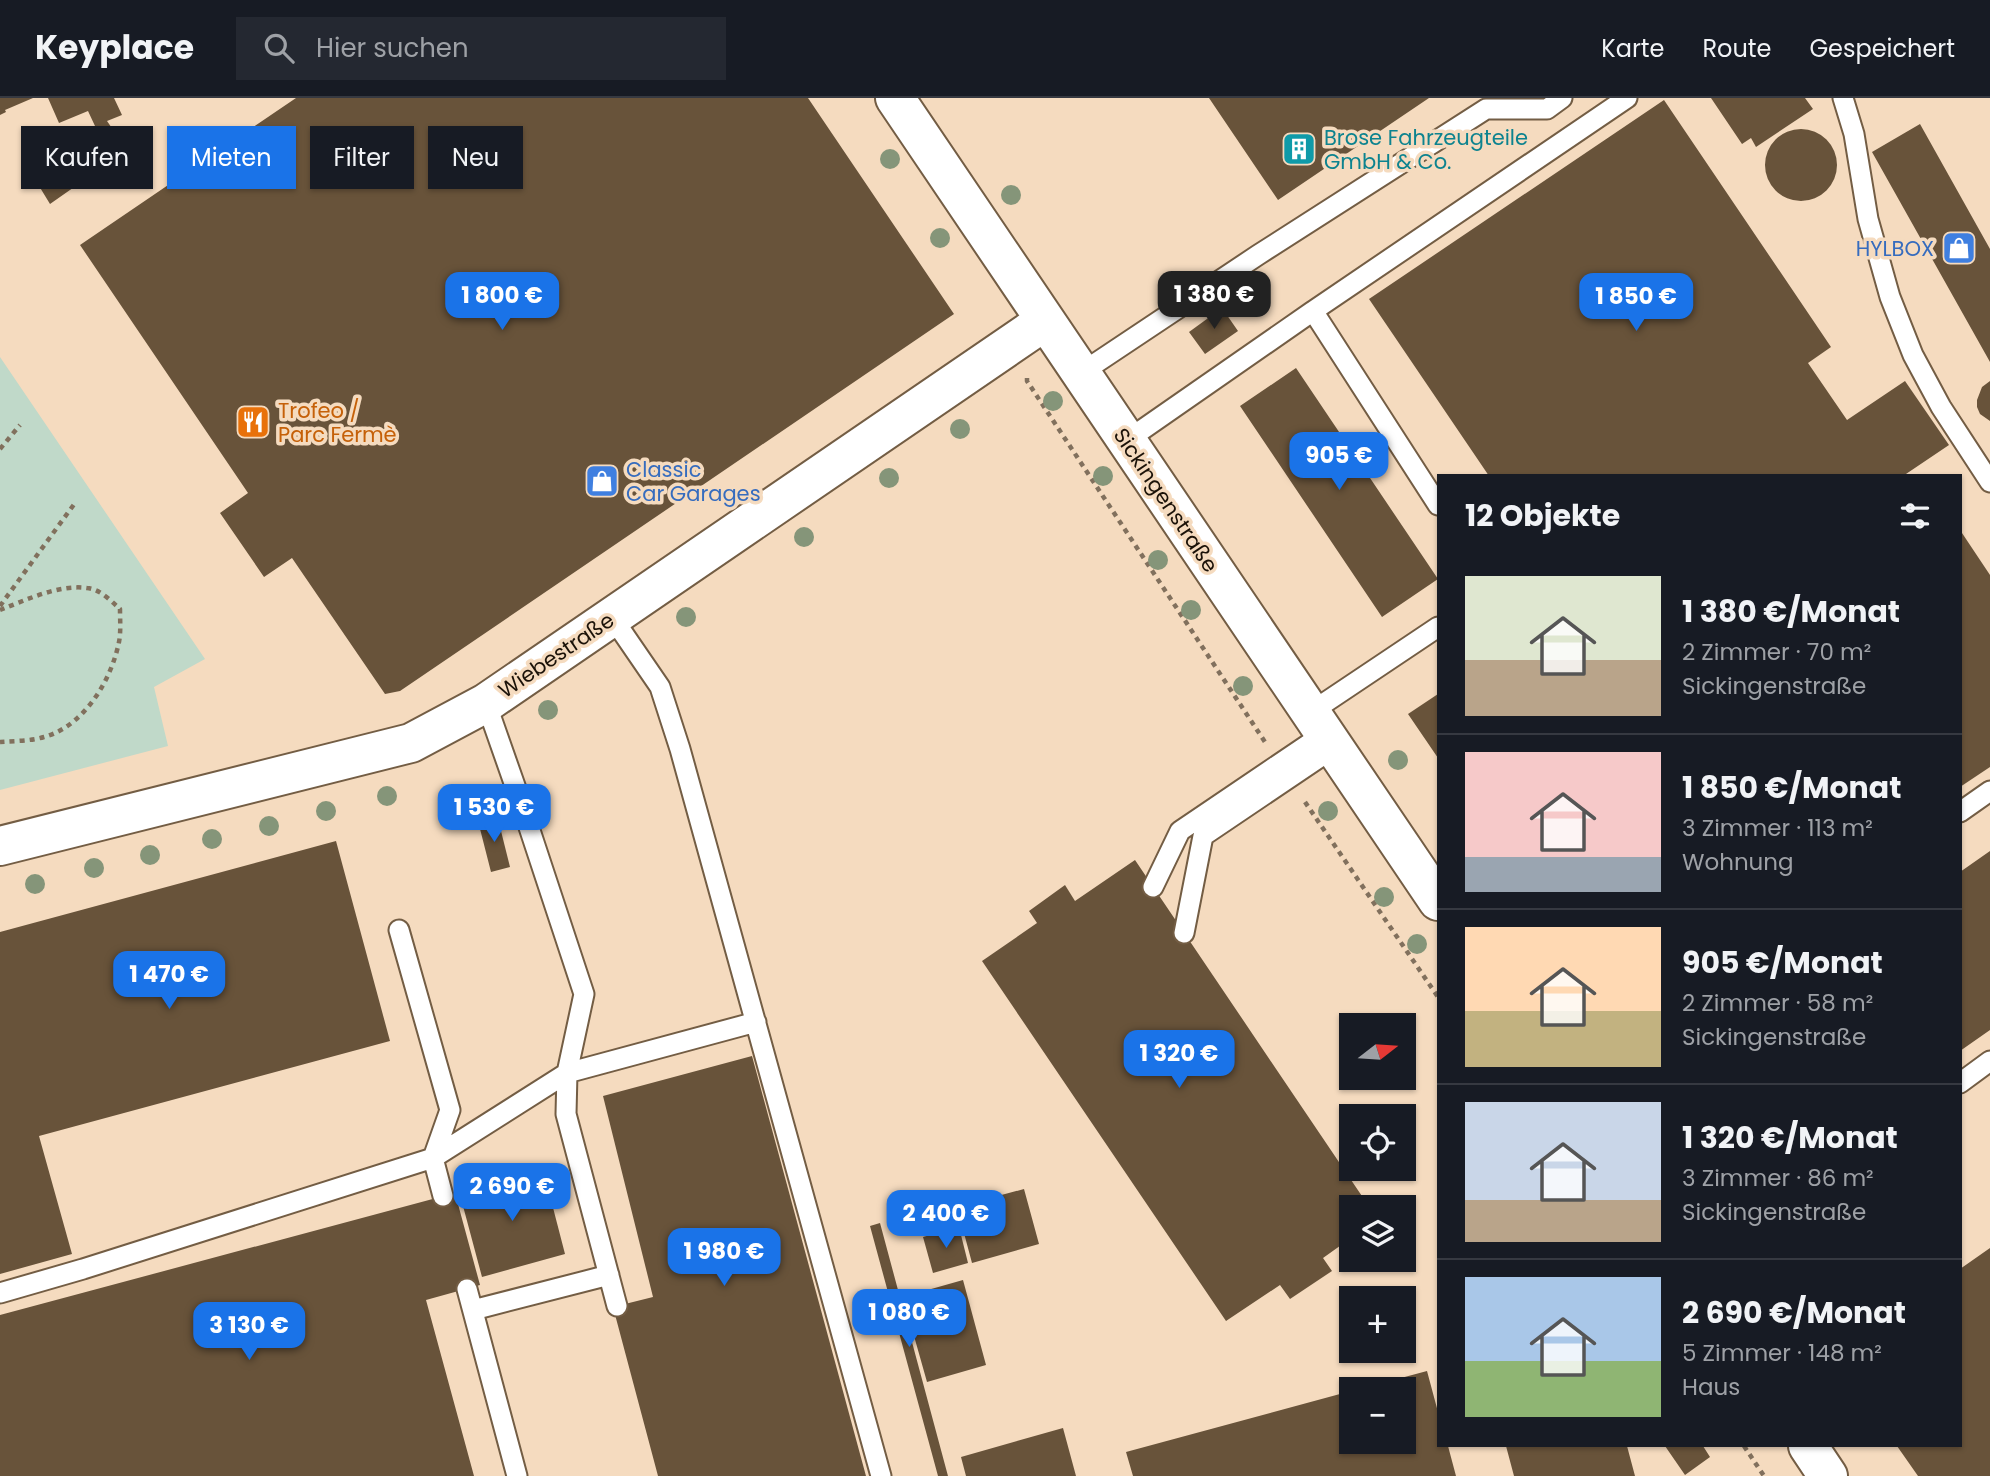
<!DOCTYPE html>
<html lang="de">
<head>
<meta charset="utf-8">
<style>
  body { margin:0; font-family:Poppins,sans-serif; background:#242831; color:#f1f3f6; height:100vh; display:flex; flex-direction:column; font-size:26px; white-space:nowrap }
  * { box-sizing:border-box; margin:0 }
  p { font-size:23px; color:#9ea1a6 }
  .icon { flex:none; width:38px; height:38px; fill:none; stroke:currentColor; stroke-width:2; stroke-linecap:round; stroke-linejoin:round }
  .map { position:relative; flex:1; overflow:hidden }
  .details { position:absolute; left:1437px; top:376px; width:525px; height:973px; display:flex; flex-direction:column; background:#171b24; border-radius:0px; box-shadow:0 2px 5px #0004 }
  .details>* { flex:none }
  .hud { position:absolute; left:21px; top:28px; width:665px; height:63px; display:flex; gap:14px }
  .needle { width:46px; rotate:73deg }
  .buttons { position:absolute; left:1339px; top:915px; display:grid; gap:14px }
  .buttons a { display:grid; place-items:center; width:77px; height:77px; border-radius:0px; background:#171b24; box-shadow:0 2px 5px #0004; font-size:35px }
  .price { position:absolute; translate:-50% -60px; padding:0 16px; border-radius:14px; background:#1a73e8; color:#fff; font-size:23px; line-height:46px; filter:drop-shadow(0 2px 4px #0008) }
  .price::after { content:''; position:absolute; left:50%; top:42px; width:21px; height:16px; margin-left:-10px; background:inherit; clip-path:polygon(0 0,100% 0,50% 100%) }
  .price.on { background:#222; color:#fff }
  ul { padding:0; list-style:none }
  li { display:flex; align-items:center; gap:21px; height:175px; padding:0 28px }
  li+li { border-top:2px solid #363941 }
  li span { display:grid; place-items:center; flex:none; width:196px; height:140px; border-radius:0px; color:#555 }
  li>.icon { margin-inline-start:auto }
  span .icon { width:84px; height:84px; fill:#fffc; stroke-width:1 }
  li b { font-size:30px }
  h2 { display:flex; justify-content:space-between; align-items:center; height:84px; padding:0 28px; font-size:30px }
  .tag { padding:0 24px; border-radius:0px; background:#171b24; box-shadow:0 2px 5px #0004; font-size:24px; line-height:63px }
  .tag.on { background:#1a73e8; color:#fff }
  header { display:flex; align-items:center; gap:42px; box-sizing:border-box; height:98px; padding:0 35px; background:#171b24; border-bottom:2px solid #363941 }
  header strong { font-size:33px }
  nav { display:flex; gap:38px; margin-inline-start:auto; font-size:24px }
  .search { width:490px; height:63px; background:#242831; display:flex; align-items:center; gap:18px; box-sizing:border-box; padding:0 24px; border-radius:0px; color:#9ea1a6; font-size:26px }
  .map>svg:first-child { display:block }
</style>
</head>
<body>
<header>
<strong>Keyplace</strong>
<div class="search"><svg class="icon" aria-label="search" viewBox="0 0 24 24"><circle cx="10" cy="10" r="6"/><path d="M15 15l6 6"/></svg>Hier suchen</div>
<nav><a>Karte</a><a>Route</a><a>Gespeichert</a></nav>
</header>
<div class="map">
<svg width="1990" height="1378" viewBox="0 0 1990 1378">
  <rect width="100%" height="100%" fill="#f5dbbf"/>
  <path fill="#c0d9c9" d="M0,259L205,561L154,589L168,648L0,692Z"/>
  <path fill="#68533a" d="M0,0H33L5,12L6,14L0,17Z
    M48,0H114L122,17L107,23L127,52L50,106L22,60L95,28L88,13L59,25Z
    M296,0H808L954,216L400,593L385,596L292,460L264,479L220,415L248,395L80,147Z
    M1209,0H1429L1278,102Z
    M1711,0H1805L1813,11L1756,49L1751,40L1742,46Z
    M1664,2L1831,249L1808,265L1847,322L1905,283L1949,347L1903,378H1489L1369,201Z
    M1920,26L1990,151V264L1872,54Z
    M1765 67a36 36 0 1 1 72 0a36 36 0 1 1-72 0Z
    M1222,210L1238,233L1205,256L1189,234Z
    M1296,270L1438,481L1382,519L1240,308Z
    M1990,283V323L1980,316L1977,309V302L1982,289Z
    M1960,432L1990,477V669L1960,689Z
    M1438,596V660L1408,616Z
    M497,717L510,769L491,774L478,723Z
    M336,743L390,943L39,1038L72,1156L0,1176V834Z
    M1990,753V932L1960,953V774Z
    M1135,762L1370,1110H1351V1140L1323,1160L1332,1173L1290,1201L1280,1187L1226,1223L982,863L1037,825L1029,813L1065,787L1075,803Z
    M752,958L866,1378H658L613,1209L653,1199L603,998Z
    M543,1071L565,1156L482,1179L459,1093Z
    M1024,1091L1039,1146L972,1165L957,1109Z
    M455,1095L480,1187L426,1202L474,1378H0V1217Z
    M880,1125L948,1378H938L870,1128Z
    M959,1129L968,1165L933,1175L923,1139Z
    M1990,1150V1378H1918L1897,1348H1960V1171Z
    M963,1182L986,1267L927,1284L903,1199Z
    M1427,1273L1438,1314V1348H1448L1456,1378H1133L1126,1354L1351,1293V1344H1404V1292L1360,1291Z
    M1063,1330L1076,1378H966L961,1359Z
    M1506,1348H1627L1635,1378H1514Z
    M1665,1348H1703L1710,1359L1685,1377Z"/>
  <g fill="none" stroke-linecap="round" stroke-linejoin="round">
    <defs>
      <path id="lane" d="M1843,0L1854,36L1868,121L1890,199L1913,257L1941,309L1990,384
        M1081,275L1258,157L1486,11H1547L1562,0
        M1126,343L1313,213
        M1438,407L1313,213L1627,0
        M612,519L660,589L680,651L881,1378
        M486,605L520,702L584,896L567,975L566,1016L617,1208
        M1311,614L1438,529
        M1960,714L1990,693
        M1153,789L1180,733L1325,635
        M399,832L450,1012L433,1060L443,1098
        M1184,835L1203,738L1335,649
        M1960,985L1990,963
        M467,1191L517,1378
        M0,1195L83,1171L433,1060L567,975L756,924
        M473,1212L609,1177"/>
      <path id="secondary" d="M895,0L1438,803
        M0,748L411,645L486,605L1045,223
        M1808,1348L1828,1378"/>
    </defs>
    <use href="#lane" stroke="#735d44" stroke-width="23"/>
    <use href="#secondary" stroke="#735d44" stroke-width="42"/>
    <path stroke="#81705d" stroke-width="4.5" stroke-dasharray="5 5" stroke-linecap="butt" d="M1027,280V283L1265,644
      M0,351L20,327
      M0,508L75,405
      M0,512C26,502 59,486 87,490C100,491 111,503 120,511C120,522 121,534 119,544C111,583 84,628 44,639C31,643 14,643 0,644
      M1305,704L1438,899
      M1744,1348L1764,1378"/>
    <use href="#lane" stroke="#fff" stroke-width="19"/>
    <use href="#secondary" stroke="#fff" stroke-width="38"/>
  </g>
  <g fill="#859579">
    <circle cx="890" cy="61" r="10"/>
    <circle cx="1011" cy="97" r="10"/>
    <circle cx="940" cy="140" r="10"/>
    <circle cx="1053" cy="303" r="10"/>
    <circle cx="960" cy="331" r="10"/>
    <circle cx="1103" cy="378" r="10"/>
    <circle cx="889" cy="380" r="10"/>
    <circle cx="804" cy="439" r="10"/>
    <circle cx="1158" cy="462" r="10"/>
    <circle cx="1191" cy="512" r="10"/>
    <circle cx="686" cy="519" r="10"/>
    <circle cx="1243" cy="588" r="10"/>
    <circle cx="548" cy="612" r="10"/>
    <circle cx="1398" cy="662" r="10"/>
    <circle cx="387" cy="698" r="10"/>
    <circle cx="326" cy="713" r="10"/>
    <circle cx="1328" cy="713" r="10"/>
    <circle cx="269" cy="728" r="10"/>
    <circle cx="212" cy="741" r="10"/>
    <circle cx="150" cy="757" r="10"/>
    <circle cx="94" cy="770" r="10"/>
    <circle cx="35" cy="786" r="10"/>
    <circle cx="1384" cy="799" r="10"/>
    <circle cx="1417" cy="846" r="10"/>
  </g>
  <defs>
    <symbol id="building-square" viewBox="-11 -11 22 22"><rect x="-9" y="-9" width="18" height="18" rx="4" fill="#0f9aa8" stroke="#f5dbbf"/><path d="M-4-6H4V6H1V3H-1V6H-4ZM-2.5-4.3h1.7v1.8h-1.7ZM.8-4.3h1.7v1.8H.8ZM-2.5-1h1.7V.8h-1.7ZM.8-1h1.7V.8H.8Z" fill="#fff"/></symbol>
    <symbol id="shop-square" viewBox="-11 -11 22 22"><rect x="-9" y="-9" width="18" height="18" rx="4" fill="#3f7fe0" stroke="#f5dbbf"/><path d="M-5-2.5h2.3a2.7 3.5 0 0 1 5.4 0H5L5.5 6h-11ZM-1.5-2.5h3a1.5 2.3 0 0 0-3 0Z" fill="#fff"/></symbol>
    <symbol id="restaurant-square" viewBox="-11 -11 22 22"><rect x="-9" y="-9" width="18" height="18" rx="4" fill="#e8710a" stroke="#f5dbbf"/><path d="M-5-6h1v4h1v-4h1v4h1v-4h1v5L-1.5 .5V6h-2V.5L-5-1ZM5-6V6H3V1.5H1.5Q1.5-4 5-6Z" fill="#fff"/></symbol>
  </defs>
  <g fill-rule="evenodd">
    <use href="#building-square" x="1280" y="32" width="38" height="38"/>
    <use href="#shop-square" x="1940" y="131" width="38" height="38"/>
    <use href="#restaurant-square" x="234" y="305" width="38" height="38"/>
    <use href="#shop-square" x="583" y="364" width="38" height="38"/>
  </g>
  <g text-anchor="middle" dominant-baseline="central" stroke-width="7" stroke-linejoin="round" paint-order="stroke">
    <g font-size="21" fill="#0d838f" stroke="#f5dbbf" text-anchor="start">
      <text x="1324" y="39">Brose Fahrzeugteile<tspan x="1324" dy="24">GmbH &amp; Co.</tspan></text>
    </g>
    <g font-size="21" fill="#366cbe" stroke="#f5dbbf" text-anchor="end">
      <text x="1934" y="150">HYLBOX</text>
      <text x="626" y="371" text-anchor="start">Classic<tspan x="626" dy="24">Car Garages</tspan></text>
    </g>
    <g font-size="21" fill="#c56008" stroke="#f5dbbf" text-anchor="start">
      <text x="278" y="312">Trofeo /<tspan x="278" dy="24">Parc Fermè</tspan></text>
    </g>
    <g font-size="21" fill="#1b1208" stroke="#f5dbbf">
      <text transform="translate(1166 402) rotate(56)">Sickingenstraße</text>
      <text transform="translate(556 557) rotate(-34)">Wiebestraße</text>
    </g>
  </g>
</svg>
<div class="buttons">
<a><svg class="needle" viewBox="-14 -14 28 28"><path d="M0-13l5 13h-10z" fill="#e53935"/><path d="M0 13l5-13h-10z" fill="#9ea1a6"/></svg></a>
<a><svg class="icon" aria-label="locate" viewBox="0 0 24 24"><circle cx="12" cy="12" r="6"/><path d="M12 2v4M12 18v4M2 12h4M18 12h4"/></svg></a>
<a><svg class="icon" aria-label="layers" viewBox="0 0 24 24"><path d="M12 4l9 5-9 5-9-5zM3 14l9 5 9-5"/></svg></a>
<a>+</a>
<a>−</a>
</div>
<b class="price on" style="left:1214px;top:233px">1 380 €</b>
<b class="price" style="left:502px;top:234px">1 800 €</b>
<b class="price" style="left:1636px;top:235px">1 850 €</b>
<b class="price" style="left:1339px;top:394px">905 €</b>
<b class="price" style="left:494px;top:746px">1 530 €</b>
<b class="price" style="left:169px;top:913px">1 470 €</b>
<b class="price" style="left:1179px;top:992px">1 320 €</b>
<b class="price" style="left:512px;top:1125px">2 690 €</b>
<b class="price" style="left:946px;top:1152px">2 400 €</b>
<b class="price" style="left:724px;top:1190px">1 980 €</b>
<b class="price" style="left:909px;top:1251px">1 080 €</b>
<b class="price" style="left:249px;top:1264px">3 130 €</b>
<div class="hud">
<a class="tag">Kaufen</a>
<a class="tag on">Mieten</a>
<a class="tag">Filter</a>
<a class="tag">Neu</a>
</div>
<section class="details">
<h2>12 Objekte<svg class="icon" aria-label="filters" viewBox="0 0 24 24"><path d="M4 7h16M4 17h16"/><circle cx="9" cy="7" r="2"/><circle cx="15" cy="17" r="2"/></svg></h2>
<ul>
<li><span style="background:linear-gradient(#dfe7d0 60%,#b9a48a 0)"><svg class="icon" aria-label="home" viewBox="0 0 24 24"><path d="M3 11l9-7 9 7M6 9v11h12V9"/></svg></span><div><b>1 380 €/Monat</b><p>2 Zimmer · 70 m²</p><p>Sickingenstraße</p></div></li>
<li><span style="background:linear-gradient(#f6c9c9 75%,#9aa5b1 0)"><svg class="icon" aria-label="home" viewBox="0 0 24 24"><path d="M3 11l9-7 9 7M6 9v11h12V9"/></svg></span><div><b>1 850 €/Monat</b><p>3 Zimmer · 113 m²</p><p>Wohnung</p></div></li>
<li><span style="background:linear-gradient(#ffd9b3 60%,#c2b280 0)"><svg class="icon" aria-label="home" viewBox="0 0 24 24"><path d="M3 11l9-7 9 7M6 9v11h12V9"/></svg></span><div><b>905 €/Monat</b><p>2 Zimmer · 58 m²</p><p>Sickingenstraße</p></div></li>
<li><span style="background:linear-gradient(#c9d6e8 70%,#b9a48a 0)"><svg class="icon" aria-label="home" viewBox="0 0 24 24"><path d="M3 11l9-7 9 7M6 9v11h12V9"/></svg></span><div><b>1 320 €/Monat</b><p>3 Zimmer · 86 m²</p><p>Sickingenstraße</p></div></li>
<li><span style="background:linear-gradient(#a9c7e8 60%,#8fb573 0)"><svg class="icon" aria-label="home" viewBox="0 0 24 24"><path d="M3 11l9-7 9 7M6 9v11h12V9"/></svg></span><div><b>2 690 €/Monat</b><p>5 Zimmer · 148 m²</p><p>Haus</p></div></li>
</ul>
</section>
</div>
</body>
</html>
